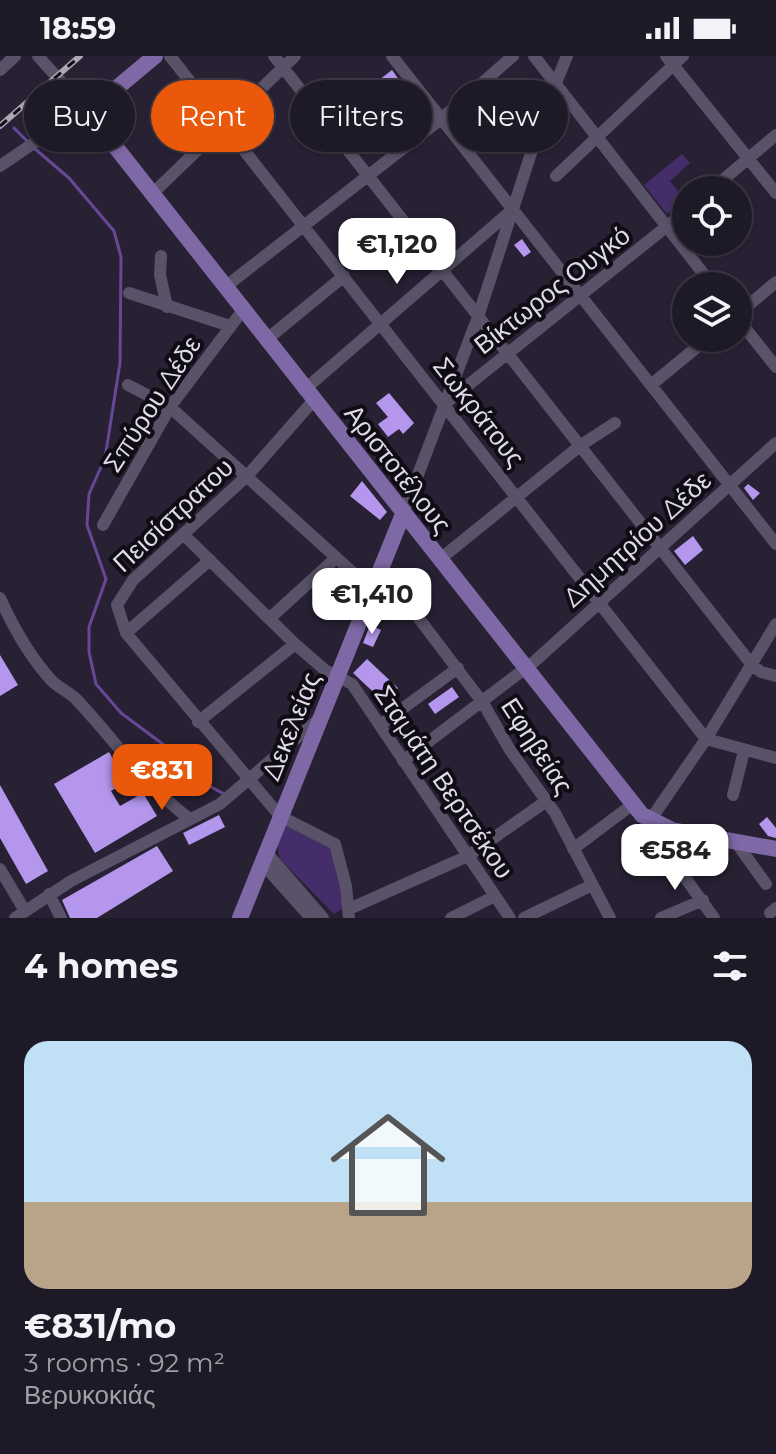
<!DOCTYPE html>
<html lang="en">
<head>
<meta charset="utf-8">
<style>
  body { margin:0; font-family:Montserrat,sans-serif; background:#26222f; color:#f1f3f6; height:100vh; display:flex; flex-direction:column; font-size:30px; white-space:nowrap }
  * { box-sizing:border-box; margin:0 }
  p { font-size:26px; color:#a1a0a7 }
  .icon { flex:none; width:44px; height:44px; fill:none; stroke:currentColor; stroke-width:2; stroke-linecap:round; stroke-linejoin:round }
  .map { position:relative; height:862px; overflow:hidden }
  .side { display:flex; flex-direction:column; background:#1e1927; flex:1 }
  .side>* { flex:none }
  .banner { position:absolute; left:24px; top:24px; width:728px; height:72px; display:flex; gap:16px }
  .buttons { position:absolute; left:672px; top:120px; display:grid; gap:16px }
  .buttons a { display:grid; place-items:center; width:80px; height:80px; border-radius:50%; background:#1e1927; box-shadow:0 2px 6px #0004,0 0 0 2px #3c3844; font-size:40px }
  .price { position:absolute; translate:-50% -68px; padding:0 18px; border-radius:16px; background:#fff; color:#222; font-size:26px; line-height:52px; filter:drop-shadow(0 2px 4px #0008) }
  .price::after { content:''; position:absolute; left:50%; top:48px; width:24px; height:18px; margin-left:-12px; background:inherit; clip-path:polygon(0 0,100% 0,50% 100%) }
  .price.on { background:#ea580c; color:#fff }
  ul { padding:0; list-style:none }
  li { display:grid; align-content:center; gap:16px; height:424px; padding:0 24px }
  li+li { border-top:2px solid #3c3844 }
  li span { display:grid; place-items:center; height:248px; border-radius:24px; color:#555 }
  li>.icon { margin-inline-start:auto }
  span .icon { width:144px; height:144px; fill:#fffc; stroke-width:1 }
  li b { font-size:34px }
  h2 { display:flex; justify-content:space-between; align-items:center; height:96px; padding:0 24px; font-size:34px }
  .chip { padding:0 28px; border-radius:36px; background:#1e1927; box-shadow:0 2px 6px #0004,0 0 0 2px #3c3844; font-size:28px; line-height:72px }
  .chip.on { background:#ea580c; color:#fff }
  .status { display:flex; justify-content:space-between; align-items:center; height:56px; padding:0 40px; background:#1e1927; direction:ltr }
  .status svg { height:22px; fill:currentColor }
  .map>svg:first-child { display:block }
</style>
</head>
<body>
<div class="status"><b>18:59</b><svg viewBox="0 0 49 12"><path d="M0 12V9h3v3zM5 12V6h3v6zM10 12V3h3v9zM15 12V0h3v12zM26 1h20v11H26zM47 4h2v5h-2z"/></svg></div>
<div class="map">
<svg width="776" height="862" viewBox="0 0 776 862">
  <rect width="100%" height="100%" fill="#282134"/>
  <path fill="#442d68" d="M682,98L690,107L670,125L685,144L667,158L644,129Z
    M284,766L333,790L345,851L334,858L280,803L276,783Z"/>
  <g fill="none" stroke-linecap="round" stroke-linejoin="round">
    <path stroke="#674897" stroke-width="3" d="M14,72L28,86
      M34,92L69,122L114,175L121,201L120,307L105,402L89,438L87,469L106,523L89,571V596L96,628L121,657L168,692L204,727L224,738"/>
  </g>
  <path fill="#b496ec" d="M392,14L400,25L384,29L379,24Z
    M522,183L531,196L524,201L514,189Z
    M389,337L414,367L403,378L399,373L388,381L378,368L388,361L376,347Z
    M362,425L387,456L380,464L350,440Z
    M748,428L760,437L753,444L744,432Z
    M693,480L703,494L685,509L674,495Z
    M370,569L381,574L373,591L363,587Z
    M0,599L18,629L0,640Z
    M367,603L398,632L384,646L353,617Z
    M306,625L316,630L309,644L299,640Z
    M452,631L459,641L435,658L428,648Z
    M109,696L126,726L111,735L120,750L143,737L157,760L95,797L54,728Z
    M0,729L48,815L26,828L0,782Z
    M219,759L225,771L189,789L183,777Z
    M767,761L776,772V782L768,780L759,768Z
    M681,788L707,792L706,808L694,813L677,791Z
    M157,790L173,815L97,862H70L62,844Z"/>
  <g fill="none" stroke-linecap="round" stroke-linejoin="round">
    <path stroke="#595268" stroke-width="12" d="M38,0L88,56
      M170,0L706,683L776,702
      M274,0L752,609L761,616L776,620
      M392,0L776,488
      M534,0L713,230
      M666,0L776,137
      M0,14L15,0
      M0,110L60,69L88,56
      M556,120L683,0
      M711,134L776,79
      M152,138L295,0
      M161,200L160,219L167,251
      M225,231L441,63L513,0
      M129,237L230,270
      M738,258L776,226
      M738,263L776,311
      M266,284L344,220
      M128,329L170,351L372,534
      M651,329L708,282
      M304,334L512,154
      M313,345L247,420L133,524L117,549L126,577L280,760L335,788L346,830L349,862
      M447,346L686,155
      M403,458L478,261L546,51L567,0
      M103,469L170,351L243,254
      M183,478L295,588L325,614L352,628L510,862
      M439,504L581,389L615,367
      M0,542C14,573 29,600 52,625C59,632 69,636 76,643C115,684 145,730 190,763
      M411,552L483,647L510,694L555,757L610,862
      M270,562L336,502
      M126,577L210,504
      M198,666L295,588
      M380,669L458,612
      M403,705L535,605L776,387
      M733,739L744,695
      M735,785L766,828
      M573,793L633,748
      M266,796L323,862
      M262,807L311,862
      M0,813L25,855
      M49,838L61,862
      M349,853L468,800L545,746
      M770,857L776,852
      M15,862L71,825L220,748L320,662
      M451,862L495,840
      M524,862L590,830
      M661,862L703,844
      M714,862L671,802L651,763L706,683L776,568"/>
    <path stroke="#7e68a5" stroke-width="16" d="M155,0L88,56L642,759L672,774L776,793
      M240,862L403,458"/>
    <defs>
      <path id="rail" d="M0,70L80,0"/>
    </defs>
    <use href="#rail" stroke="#aca7b5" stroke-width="6"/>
    <use href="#rail" stroke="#0f0c15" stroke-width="3" stroke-dasharray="9" stroke-linecap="butt"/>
  </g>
  <g text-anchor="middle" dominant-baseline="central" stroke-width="8" stroke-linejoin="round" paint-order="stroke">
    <g font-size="26" fill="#dedae7" stroke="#0f0c15">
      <text transform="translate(552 234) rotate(-38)">Βίκτωρος Ουγκό</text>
      <text transform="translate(152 348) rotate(-57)">Σπύρου Δέδε</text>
      <text transform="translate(479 356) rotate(52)">Σωκράτους</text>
      <text transform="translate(398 413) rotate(52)">Αριστοτέλους</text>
      <text transform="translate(173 459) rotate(-43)">Πεισίστρατου</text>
      <text transform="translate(637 483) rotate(-42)">Δημητρίου Δέδε</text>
      <text transform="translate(291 670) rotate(-68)">Δεκελείας</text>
      <text transform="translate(537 690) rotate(57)">Εφηβείας</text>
      <text transform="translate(444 726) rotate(56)">Σταμάτη Βερτσέκου</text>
    </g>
  </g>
</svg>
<div class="buttons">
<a><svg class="icon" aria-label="locate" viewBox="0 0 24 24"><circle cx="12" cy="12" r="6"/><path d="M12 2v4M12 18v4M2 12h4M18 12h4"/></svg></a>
<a><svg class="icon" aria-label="layers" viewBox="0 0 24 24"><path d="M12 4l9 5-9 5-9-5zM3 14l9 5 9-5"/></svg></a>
</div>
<b class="price" style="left:397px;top:230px">€1,120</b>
<b class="price" style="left:372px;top:580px">€1,410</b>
<b class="price on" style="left:162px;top:756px">€831</b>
<b class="price" style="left:675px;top:836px">€584</b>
<div class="banner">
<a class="chip">Buy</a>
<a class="chip on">Rent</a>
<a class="chip">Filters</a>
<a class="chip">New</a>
</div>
</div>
<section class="side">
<h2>4 homes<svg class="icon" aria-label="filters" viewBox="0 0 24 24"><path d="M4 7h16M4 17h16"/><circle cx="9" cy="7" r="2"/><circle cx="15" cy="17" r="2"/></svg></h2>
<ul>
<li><span style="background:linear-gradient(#bfe0f5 65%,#b9a48a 0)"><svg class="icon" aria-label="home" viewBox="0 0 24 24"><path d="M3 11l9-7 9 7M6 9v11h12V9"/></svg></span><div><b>€831/mo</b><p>3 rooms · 92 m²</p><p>Βερυκοκιάς</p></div></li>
</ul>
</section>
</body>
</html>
